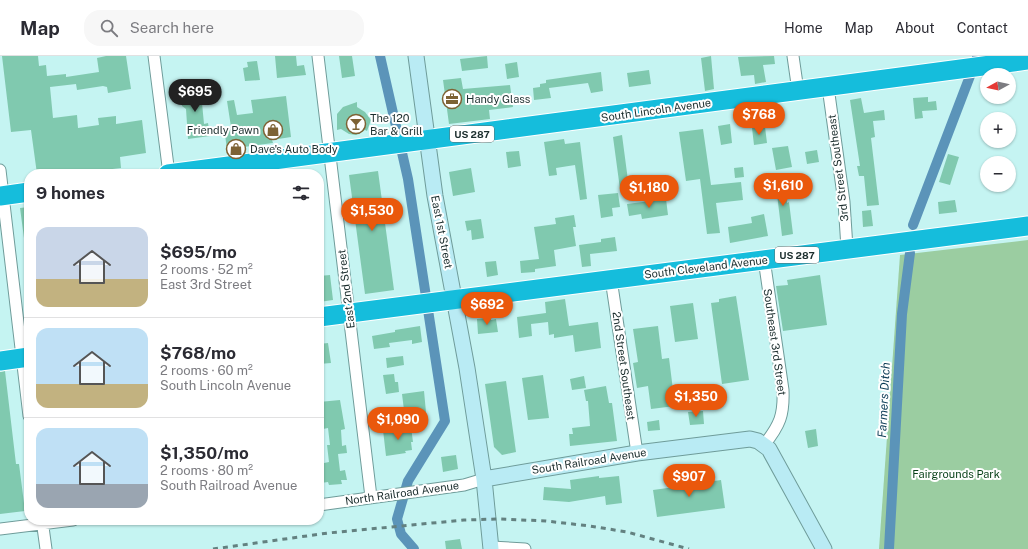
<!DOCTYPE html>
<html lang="en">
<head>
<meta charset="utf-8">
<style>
  body { margin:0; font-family:"Public Sans",sans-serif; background:#f7f7f7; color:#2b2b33; height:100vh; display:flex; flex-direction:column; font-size:15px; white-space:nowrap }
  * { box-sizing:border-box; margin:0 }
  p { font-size:13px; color:#7c7c81 }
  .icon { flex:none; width:22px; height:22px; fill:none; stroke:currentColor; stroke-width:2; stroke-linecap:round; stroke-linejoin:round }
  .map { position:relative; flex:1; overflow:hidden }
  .side { position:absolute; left:24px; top:113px; width:300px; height:356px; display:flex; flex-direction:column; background:#fff; border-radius:16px; box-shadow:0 1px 3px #0004 }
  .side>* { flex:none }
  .needle { width:26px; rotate:262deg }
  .tools { position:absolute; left:980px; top:12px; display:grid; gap:8px }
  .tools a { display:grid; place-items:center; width:36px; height:36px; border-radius:50%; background:#fff; box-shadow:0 1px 3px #0004; font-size:20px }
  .price { position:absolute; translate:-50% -34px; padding:0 9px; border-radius:14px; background:#ea580c; color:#fff; font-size:13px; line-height:26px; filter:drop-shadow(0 1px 2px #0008) }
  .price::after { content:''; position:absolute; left:50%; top:24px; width:12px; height:9px; margin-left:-6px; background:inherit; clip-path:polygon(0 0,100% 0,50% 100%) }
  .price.active { background:#222; color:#fff }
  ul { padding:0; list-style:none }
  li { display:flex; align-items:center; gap:12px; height:100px; padding:0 12px }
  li+li { border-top:1px solid #e1e1e2 }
  li span { display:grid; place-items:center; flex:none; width:112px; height:80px; border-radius:12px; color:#555 }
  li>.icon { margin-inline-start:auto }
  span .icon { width:48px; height:48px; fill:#fffc; stroke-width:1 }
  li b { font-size:17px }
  h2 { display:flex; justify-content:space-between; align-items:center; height:48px; padding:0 12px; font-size:17px }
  header { display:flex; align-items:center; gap:24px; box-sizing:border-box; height:56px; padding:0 20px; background:#fff; border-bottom:1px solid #e1e1e2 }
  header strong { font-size:19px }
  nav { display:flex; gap:22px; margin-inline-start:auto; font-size:14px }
  .search { width:280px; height:36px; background:#f7f7f7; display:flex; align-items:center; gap:10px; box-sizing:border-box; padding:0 14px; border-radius:16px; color:#7c7c81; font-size:15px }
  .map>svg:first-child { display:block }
</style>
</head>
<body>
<header>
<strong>Map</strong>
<div class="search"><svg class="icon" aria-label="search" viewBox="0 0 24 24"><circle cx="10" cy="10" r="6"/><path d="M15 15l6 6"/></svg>Search here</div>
<nav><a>Home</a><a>Map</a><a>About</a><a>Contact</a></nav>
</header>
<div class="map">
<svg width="1028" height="493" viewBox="0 0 1028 493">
  <rect width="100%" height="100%" fill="#c5f4f2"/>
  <path fill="#9bcda1" d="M1028,184V493H879L900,199Z"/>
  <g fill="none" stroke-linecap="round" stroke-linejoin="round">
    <path stroke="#5b94b9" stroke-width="10" d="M380,0L408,123L445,365L408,425L397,463L401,478L414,493
      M977,1L978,0
      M913,169L970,20
      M889,493L902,258L910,197"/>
  </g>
  <path fill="#80c9af" d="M2,0H38L39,10L46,9L47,20L66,18V21L99,16L97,2L106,0H126L131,33L108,37L107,31L103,30L77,34L76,28L50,31L53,62L77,59L78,72L99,69L98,62L116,60V68L142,64L146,97L120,101L121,112L70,118H37L31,74L11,76Z
    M275,0H296L297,10L304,9L306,19L277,22Z
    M339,0H352L355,20L342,22Z
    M487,0L488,12L462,15L460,3Z
    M711,0L714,33L705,35L701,2Z
    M774,0L775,8L763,9L766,26L755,28L754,19L741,20L738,1Z
    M257,5L260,24L245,25L243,12L248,11L247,6Z
    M517,6L519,21L507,23L505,8Z
    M649,14L651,28L629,31L627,17Z
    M601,16L603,35L591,37L588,27L549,32L551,42L534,44L533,32L540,31V28L546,27V24Z
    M461,22L463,33L510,29L513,51L489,54L490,63L449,68L443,24Z
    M203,33V38H206L207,47H202L204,68L208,67L210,80L188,83L186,53L182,50L181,35Z
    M286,40L291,81L272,84L273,87L244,91V94L234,95L233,92L227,93L224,72L231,71L227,45L234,44L237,59L253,57L251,44Z
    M928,41V46L936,45L937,54L922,55L923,62L915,63L913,42Z
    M861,42L864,57L884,54L885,64L873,65L875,81L871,82L879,149L867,150L864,120H859L857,110H860L850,44Z
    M357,46V51L365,56L371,64L367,75L365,74L356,79L349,78L341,73L337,74V58L343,51Z
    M730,68L732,87L721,89L718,70Z
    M765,71L767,87L754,89L752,72Z
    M703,73L711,129L741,126L743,144L716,147L720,177L707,178L700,123L686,125L679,76Z
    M622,79L629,132L620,133L613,81Z
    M564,83L565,88L580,86L587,143L580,144L575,109L556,112L557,119L549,120L544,86Z
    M788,90L792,111L776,114L772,92Z
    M817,94L819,106L807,108L805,96Z
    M519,95L521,110L508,112L506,96Z
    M948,98L959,101L950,129L939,126Z
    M743,111L744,121L735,122L734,112Z
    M471,112L475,136L453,140L449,116Z
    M378,115L394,234L365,238L349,119Z
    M784,123L787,147L789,146L793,178L782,180L777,138L774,139L772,125Z
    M618,137L620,151L612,152L613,160L601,162L598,139Z
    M666,143L668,159L642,163L641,158L629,160L627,148Z
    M955,144L957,156L939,158L938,146Z
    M29,151V182H24L20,152Z
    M871,154L873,170L863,171L862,155Z
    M764,158L768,180L730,187L728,171L752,167L751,161Z
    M574,159L576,171H573L576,190L554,194L556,210L535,213V216L521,217L520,205L539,203L534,171L556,168L555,162Z
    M481,163L484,182L472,184L471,174L467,175L465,165Z
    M615,181L617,195L590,198L591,210L582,211L579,189L601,186V183Z
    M496,205L498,219L487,221L485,206Z
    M330,219L333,244L319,246V220Z
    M820,219L827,269L783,275L776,230L788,229L787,224Z
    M736,240L749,324L722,328L711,247L719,246V243Z
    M565,243L569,270L598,266L601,292L575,296L573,279L554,282V278L549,279L548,266L531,268L532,280L519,282L517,261L546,257L545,246Z
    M693,247L698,283L675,286L670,250Z
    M491,262V264L496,263L498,276L478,278L477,263Z
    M420,270L422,286L412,288V284L389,287L390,291L374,293L372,280L395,276V274Z
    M658,270L662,303L669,302L675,350L651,353L648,330L637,332L633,307L638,306L633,273Z
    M328,287L331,307L319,308V288Z
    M403,300L404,309L387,312L386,302Z
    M5,315L16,408H19L25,455L0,458V316Z
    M394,318L395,326H398L399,336L386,338L383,319Z
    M543,319L549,362L528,364L522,322Z
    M584,320L586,332L572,334L570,323Z
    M506,325L516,396L502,399L494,391L485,328Z
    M606,330L609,347H612L617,385L570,390L569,378H573L572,372L590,370L588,345H586L584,334Z
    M424,335L427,367L406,370L402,338Z
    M340,344L345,373L341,374L342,390L346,389L347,397L338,398L340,415L345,414L347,424H341L342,428L329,429L328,426L321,427L319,411V408L329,406L327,389H330L328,372L323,373L321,357H319V346Z
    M703,355L704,368L690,369L688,356Z
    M659,364L660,374L648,375L647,366Z
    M411,371L413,386H411L412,394L405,395L406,397L386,400L383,374Z
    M816,373L818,390L808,392L805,375Z
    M456,399L458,413L443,416L441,401Z
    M599,420V422L619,420L622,447L606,449L605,440L569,446L543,444L544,431L571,433L570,424Z
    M699,424L700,427L721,424L725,452L657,461L653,434L682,430V427Z
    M460,483L462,493H446L445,485Z"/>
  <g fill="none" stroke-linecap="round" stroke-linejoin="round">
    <defs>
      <path id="street" d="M154,0L169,118
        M318,0L371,441
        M793,0L798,35
        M828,31L844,146L847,192
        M0,114L29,360
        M764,203L783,334C784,359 780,369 764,389
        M611,223L637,397
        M319,449L464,429L484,423
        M42,464L46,493
        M0,473L73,464
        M491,491L525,493"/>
      <path id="secondary" d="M416,0L435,140L467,312L484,423L491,493
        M484,423L637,397L750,383L758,385L769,393L824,493"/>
      <path id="highway" d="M168,118L1028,4
        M0,140L29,136
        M319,261L1028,170
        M0,305L29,301"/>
    </defs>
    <use href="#street" stroke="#6f9c9a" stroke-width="13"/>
    <use href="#secondary" stroke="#6f9c9a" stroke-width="17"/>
    <use href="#highway" stroke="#fff" stroke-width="21"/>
    <use href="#street" stroke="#fff" stroke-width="11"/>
    <use href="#secondary" stroke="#b9ebf4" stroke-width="15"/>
    <use href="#highway" stroke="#15bddc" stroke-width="19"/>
    <path stroke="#638180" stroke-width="3" stroke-dasharray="5 5" stroke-linecap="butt" d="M213,493L328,477L464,464L499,463L546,465L590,470L627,476L689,493"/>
  </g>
  <defs>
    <symbol id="office-ring" viewBox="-11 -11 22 22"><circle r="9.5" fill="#fff" stroke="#7d6234" stroke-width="1.5"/><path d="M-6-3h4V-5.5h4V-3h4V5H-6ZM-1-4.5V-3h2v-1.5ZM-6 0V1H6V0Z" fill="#7d6234"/></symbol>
    <symbol id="bar-ring" viewBox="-11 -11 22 22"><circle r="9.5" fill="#fff" stroke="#7d6234" stroke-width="1.5"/><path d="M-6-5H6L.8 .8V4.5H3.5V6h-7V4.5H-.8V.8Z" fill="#7d6234"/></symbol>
    <symbol id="shop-ring" viewBox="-11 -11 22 22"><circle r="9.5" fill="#fff" stroke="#7d6234" stroke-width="1.5"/><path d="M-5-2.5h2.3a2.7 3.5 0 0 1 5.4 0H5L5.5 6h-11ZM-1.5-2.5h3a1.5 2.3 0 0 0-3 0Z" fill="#7d6234"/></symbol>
  </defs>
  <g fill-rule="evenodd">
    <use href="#office-ring" x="441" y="32" width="22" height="22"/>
    <use href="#bar-ring" x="345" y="57" width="22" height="22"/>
    <use href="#shop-ring" x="262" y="63" width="22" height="22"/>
    <use href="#shop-ring" x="225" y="82" width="22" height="22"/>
  </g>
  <g text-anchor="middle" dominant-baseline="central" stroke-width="4" stroke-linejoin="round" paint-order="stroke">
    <g fill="#fff" stroke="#606d6d" stroke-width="1">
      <rect x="450" y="70" width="44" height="16" rx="3"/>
      <rect x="775" y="191" width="44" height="16" rx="3"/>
    </g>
    <g font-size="10" font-weight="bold" fill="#1c2e2e">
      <text x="472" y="78">US 287</text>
      <text x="797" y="199">US 287</text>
    </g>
    <g font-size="11" fill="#1c2e2e" stroke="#fff" text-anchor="start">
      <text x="466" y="43">Handy Glass</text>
      <text x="370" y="62">The 120<tspan x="370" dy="13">Bar &amp; Grill</tspan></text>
      <text x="259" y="74" text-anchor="end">Friendly Pawn</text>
      <text x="250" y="93">Dave's Auto Body</text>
    </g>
    <g font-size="11" fill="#1c2e2e" stroke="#fff">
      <text transform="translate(656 54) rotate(-8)">South Lincoln Avenue</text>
      <text transform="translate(838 112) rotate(-97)">3rd Street Southeast</text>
      <text transform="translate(442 176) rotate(79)">East 1st Street</text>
      <text transform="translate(706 211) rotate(-7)">South Cleveland Avenue</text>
      <text transform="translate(346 233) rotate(-97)">East 2nd Street</text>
      <text transform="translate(775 286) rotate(82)">Southeast 3rd Street</text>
      <text transform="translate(624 310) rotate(82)">2nd Street Southeast</text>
      <text transform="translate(589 405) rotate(-9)">South Railroad Avenue</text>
      <text transform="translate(402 437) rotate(-8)">North Railroad Avenue</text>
    </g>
    <g font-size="11" fill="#053f16" stroke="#fff">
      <text x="956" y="418">Fairgrounds Park</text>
    </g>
    <g font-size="12" font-style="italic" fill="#093a54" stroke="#fff">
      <text transform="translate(884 344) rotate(-87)">Farmers Ditch</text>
    </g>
  </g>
</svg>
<div class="tools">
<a><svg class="needle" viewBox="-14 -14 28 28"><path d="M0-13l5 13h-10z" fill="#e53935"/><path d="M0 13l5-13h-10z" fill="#7c7c81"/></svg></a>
<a>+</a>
<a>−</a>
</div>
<b class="price active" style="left:195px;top:57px">$695</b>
<b class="price" style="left:759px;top:80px">$768</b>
<b class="price" style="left:783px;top:151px">$1,610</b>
<b class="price" style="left:649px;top:153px">$1,180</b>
<b class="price" style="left:372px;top:176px">$1,530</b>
<b class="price" style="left:487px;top:270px">$692</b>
<b class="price" style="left:696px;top:362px">$1,350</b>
<b class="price" style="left:398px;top:385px">$1,090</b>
<b class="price" style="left:689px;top:442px">$907</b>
<section class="side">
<h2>9 homes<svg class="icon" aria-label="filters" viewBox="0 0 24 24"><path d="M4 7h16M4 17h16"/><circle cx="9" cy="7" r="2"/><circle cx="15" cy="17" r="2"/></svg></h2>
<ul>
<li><span style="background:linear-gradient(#c9d6e8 65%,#c2b280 0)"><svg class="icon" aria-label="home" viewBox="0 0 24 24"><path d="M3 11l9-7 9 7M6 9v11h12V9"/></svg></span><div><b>$695/mo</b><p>2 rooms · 52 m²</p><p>East 3rd Street</p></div></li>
<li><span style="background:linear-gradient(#bfe0f5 70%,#c2b280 0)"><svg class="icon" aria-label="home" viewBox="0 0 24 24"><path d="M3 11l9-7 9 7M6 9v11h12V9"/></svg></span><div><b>$768/mo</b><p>2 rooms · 60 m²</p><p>South Lincoln Avenue</p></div></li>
<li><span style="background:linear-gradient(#bfe0f5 70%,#9aa5b1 0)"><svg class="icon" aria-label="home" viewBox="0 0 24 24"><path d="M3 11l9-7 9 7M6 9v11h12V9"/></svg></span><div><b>$1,350/mo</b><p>2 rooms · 80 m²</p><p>South Railroad Avenue</p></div></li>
</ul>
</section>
</div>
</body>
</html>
